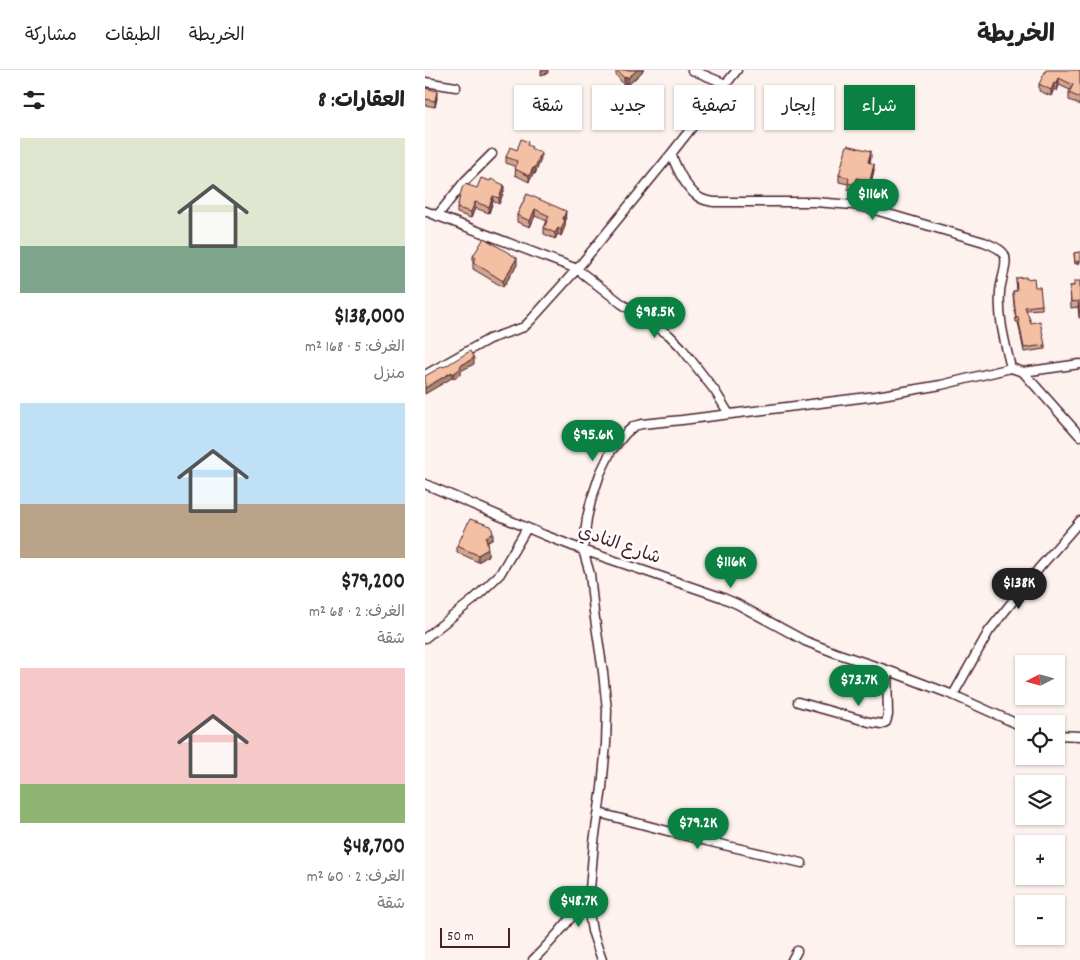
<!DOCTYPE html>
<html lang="ar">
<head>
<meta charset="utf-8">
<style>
  body { margin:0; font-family:Dekko,"Playpen Sans Arabic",sans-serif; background:#f2f2f2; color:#222; direction:rtl; height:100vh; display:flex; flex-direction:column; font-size:19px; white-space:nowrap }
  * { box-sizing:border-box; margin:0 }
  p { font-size:16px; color:#767676 }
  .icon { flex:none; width:28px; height:28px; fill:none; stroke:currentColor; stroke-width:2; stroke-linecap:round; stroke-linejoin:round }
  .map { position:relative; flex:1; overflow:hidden; direction:ltr }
  .drawer { display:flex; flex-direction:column; background:#fff; width:425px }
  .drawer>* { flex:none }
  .hud { position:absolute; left:15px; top:15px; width:475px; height:45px; direction:rtl; display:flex; gap:10px }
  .needle { width:32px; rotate:264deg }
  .tools { position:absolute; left:590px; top:585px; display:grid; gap:10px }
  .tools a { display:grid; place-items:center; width:50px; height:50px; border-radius:0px; background:#fff; box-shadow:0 1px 4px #0004; font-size:25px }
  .scale { position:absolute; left:15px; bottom:12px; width:70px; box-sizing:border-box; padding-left:5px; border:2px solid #4a1f2b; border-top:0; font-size:14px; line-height:18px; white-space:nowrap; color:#4a1f2b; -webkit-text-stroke:4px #fff; paint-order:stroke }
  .price { position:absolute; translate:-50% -42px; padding:0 11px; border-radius:18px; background:#0b8043; color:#fff; font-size:16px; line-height:32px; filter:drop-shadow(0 1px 2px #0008) }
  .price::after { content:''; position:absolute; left:50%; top:30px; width:15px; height:11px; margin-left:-8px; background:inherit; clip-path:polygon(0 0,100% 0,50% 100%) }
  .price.active { background:#222; color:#fff }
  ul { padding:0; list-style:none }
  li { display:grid; align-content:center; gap:10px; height:265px; padding:0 20px }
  li span { display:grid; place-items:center; height:155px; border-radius:0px; color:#555 }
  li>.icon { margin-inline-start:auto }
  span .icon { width:90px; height:90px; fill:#fffc; stroke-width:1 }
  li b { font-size:21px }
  h2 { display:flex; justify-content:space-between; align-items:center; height:60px; padding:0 20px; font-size:21px }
  .pill { padding:0 18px; border-radius:0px; background:#fff; box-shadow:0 1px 4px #0004; font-size:18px; line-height:45px }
  .pill.active { background:#0b8043; color:#fff }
  header { display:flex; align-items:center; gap:30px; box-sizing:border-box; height:70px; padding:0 25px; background:#fff; border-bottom:1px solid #e0e0e0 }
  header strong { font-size:24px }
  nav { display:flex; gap:28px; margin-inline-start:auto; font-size:18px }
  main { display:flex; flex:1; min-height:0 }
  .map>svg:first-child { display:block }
</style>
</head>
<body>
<header>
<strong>الخريطة</strong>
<nav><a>الخريطة</a><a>الطبقات</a><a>مشاركة</a></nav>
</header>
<main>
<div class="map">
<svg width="655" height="890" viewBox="0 0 655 890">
  <rect width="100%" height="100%" fill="#fdf2ed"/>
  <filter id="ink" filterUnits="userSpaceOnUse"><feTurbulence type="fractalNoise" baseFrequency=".02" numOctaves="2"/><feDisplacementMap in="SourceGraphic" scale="10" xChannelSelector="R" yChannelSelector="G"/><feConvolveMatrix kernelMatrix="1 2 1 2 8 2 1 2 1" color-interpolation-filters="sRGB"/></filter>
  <g filter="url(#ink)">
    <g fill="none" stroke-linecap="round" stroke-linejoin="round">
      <defs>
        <path id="street" d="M267,0L301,14
          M0,12L31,17
          M246,84C252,99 262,122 277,129C281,131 285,131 289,132H390L428,135L450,140L559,172C566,175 575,178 579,184C584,193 575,212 575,222C573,248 580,273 586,298
          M0,141L152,199L246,84L312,0
          M12,146L40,111L67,84
          M598,302L655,366
          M0,305L64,269L99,257L106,250L152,199L197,234L244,265L256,277L290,321L304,344
          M0,414L119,465L158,480L296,527L312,534L380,571L411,583L462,600L528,625L599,657
          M0,568L48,530L75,504L102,458
          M528,625L564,561L615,497L655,451
          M373,632L444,652L457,654L461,652L463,645L462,600
          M631,665L655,666
          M174,743L277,770L377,793
          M108,890C129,869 149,847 164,821
          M177,890L167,861L165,849L164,831L169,772L177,718L181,674L182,640L178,602L169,542L165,504L158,480L162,448L166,431L175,404L186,381L201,363L209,356L217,354L257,350L451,326L516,315L586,298L598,302L655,294
          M367,890L372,881"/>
      </defs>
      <use href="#street" stroke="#4a1f2b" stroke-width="11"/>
      <use href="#street" stroke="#fff" stroke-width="8"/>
    </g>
    <path fill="#d1a58d" stroke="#4a1f2b" d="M189,0H219L203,15L201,13L199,15L191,5V2Z
      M655,0V35L644,30V23L645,20L634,15L632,21L629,19L626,26L614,21V14Z
      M0,18L12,28L10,37L0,35Z
      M215,35L213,40L219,50L214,57L202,54V49L188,45V39Z
      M103,75L116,89L110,104H108L104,112L90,105L91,97L81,93V87L92,80Z
      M446,87L445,93L449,100L445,117L432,114L430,121L423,120V114L414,112V105Z
      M52,118L79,121L74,134L68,131L64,143L50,138L46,148L32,143V138Z
      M102,124L141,148L140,150V156L136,166L133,164L130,169L119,164V158L122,151L110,146L105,157L92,152V145Z
      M655,182V193L650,194L649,183Z
      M48,186L92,195L78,217L48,199Z
      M591,208L601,209L610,217L617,235V239L601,240L606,253L620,275V279L599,282L593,252H591L588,225V221H592Z
      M655,211V248H654L653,237L646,238L645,216H649Z
      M68,469L62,473L63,486L53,492L32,482V476Z"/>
    <path fill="#aa8673" stroke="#4a1f2b" d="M116,0H123V3L116,5Z
      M212,0H219L203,15V8Z
      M201,6V13L199,15V8Z
      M634,8V15L632,21V14Z
      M629,13V19L626,26V20Z
      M12,21V28L10,37V31Z
      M215,29V35L212,45V39Z
      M219,44V50L214,57V51Z
      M446,81V87L443,99V92Z
      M116,83V89L110,104V98Z
      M449,94V100L445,117V111Z
      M108,98V104L104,112V106Z
      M432,108V114L430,121V115Z
      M79,115V121L74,134V128Z
      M68,126V131L64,143V137Z
      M50,132V138L46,148V142Z
      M110,139V146L105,157V151Z
      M141,141L140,156L136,166V160L138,149Z
      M133,158V164L130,169V163Z
      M92,188V195L78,217V211Z
      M49,288V294L36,301V304L28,309V304L35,296Z
      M27,302V308L0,324V318Z
      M68,463V469L61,473V467Z
      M63,479V486L53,492V485Z"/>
    <path fill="#f3c0a4" stroke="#4a1f2b" d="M192,0H212L203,8L201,6L199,8Z
      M621,0H655V28L644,23L648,15L634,8L632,14L629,13L626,20L614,14Z
      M0,18L12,21L10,31L0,29Z
      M192,25L199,27L200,25L215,29L212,39L219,44L214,51L202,48L203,44L188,39Z
      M96,69L103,72L102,75L107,77L106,79L116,83L110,98H108L104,106L90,99L92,91L81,87L85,77L92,80Z
      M422,75L446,81L443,92L449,94L445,111L432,108L430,115L423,113L424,108L414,105Z
      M56,108L65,111L66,109L79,115L74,128L68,126L64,137L50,132L46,142L32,138L37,118L40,114L52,118Z
      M102,124L141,141L138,149L140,150L136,160L133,158L130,163L119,158L124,146L110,139L105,151L92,145Z
      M59,168L92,188L78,211L48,192L51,188L48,186Z
      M655,182V191L650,192L649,183Z
      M601,207V209L609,208L610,217H615L617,235L600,237L606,253L615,251L620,275L599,278L593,247L591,248L588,221H592L591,208Z
      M649,211H655V242H654L653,231L646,232L645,216H649Z
      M45,281L49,288L35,296L36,298L28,304L27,302L0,318V306L18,296L19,297Z
      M45,449L66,456L68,463L61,467L63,479L53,485L32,476Z"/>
  </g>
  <g text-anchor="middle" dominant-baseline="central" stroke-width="5" stroke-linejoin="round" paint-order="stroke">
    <g font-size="18" fill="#4a1f2b" stroke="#fff">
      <text transform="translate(194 476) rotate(19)">شارع النادي</text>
    </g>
  </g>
</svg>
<div class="tools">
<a><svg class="needle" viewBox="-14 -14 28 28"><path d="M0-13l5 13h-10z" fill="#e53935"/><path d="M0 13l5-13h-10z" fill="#767676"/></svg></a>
<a><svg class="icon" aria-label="locate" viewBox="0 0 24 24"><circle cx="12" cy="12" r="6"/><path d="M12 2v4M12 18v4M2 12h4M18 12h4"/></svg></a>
<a><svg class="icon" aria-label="layers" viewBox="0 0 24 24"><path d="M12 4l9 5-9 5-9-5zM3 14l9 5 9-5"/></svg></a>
<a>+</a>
<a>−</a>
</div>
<div class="scale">50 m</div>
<b class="price" style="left:448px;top:151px">$116K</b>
<b class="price" style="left:230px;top:269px">$98.5K</b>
<b class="price" style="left:168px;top:392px">$95.6K</b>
<b class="price" style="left:306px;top:519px">$116K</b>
<b class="price active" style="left:594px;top:540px">$138K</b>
<b class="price" style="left:434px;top:637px">$73.7K</b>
<b class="price" style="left:273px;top:780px">$79.2K</b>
<b class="price" style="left:154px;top:858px">$48.7K</b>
<div class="hud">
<a class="pill active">شراء</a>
<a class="pill">إيجار</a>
<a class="pill">تصفية</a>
<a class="pill">جديد</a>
<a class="pill">شقة</a>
</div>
</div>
<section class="drawer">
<h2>العقارات: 8<svg class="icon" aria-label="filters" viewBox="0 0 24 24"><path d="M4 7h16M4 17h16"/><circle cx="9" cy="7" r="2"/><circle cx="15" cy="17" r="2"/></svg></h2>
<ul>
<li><span style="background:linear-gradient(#dfe7d0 70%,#7fa58c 0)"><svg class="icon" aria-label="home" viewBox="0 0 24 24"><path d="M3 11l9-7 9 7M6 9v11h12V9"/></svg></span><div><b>$138,000</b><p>الغرف: 5 · 168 m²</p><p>منزل</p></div></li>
<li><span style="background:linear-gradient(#bfe0f5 65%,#b9a48a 0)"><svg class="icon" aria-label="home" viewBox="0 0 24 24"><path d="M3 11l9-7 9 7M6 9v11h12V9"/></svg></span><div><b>$79,200</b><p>الغرف: 2 · 68 m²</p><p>شقة</p></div></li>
<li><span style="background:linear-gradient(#f6c9c9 75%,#8fb573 0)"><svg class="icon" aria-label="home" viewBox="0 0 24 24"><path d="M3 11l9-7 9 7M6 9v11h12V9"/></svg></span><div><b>$48,700</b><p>الغرف: 2 · 60 m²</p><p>شقة</p></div></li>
</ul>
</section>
</main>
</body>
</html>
